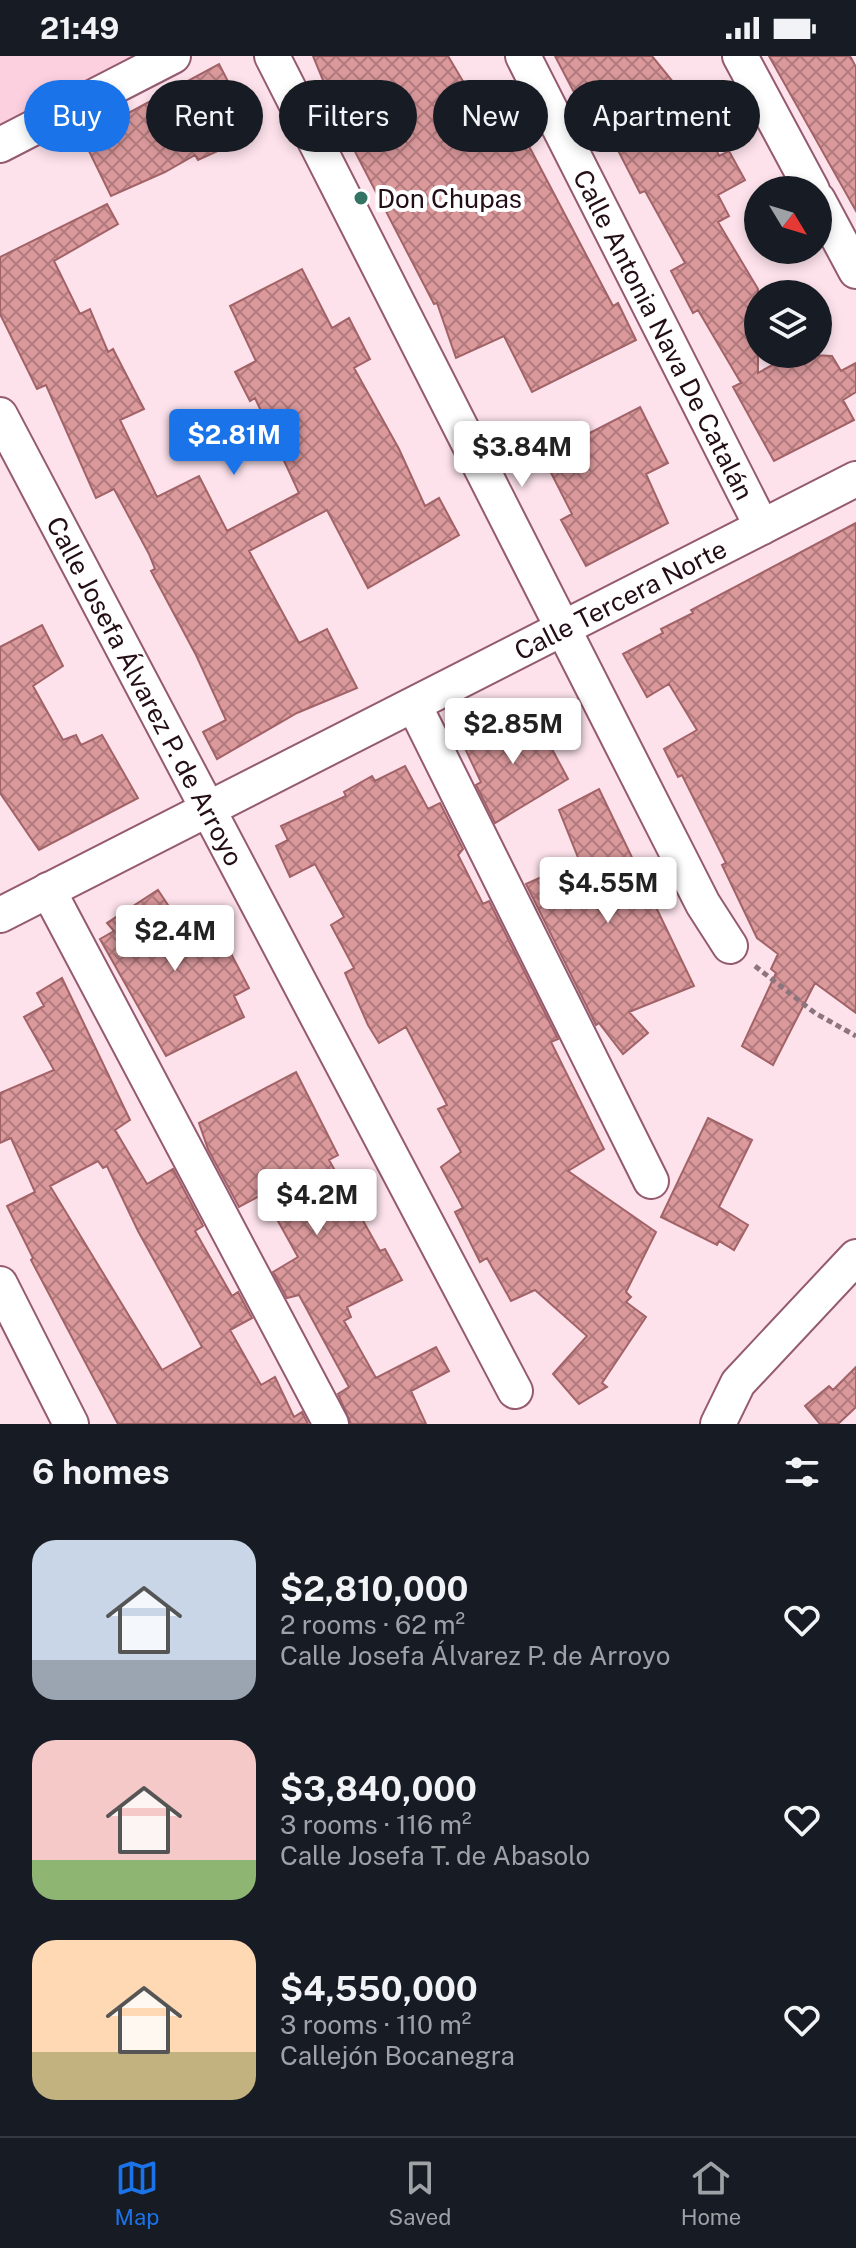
<!DOCTYPE html>
<html lang="en">
<head>
<meta charset="utf-8">
<style>
  body { margin:0; font-family:"Public Sans",sans-serif; background:#242831; color:#f1f3f6; height:100vh; display:flex; flex-direction:column; font-size:30px; white-space:nowrap }
  * { box-sizing:border-box; margin:0 }
  p { font-size:26px; color:#9ea1a6 }
  .icon { flex:none; width:44px; height:44px; fill:none; stroke:currentColor; stroke-width:2; stroke-linecap:round; stroke-linejoin:round }
  .map { position:relative; height:1368px; overflow:hidden }
  .details { display:flex; flex-direction:column; background:#171b24; flex:1 }
  .details>* { flex:none }
  .guide { position:absolute; left:24px; top:24px; width:808px; height:72px; display:flex; gap:16px }
  .needle { width:52px; rotate:128deg }
  .buttons { position:absolute; left:744px; top:120px; display:grid; gap:16px }
  .buttons a { display:grid; place-items:center; width:88px; height:88px; border-radius:50%; background:#171b24; box-shadow:0 4px 12px #0003; font-size:40px }
  .price { position:absolute; translate:-50% -68px; padding:0 18px; border-radius:8px; background:#fff; color:#222; font-size:26px; line-height:52px; filter:drop-shadow(0 2px 4px #0008) }
  .price::after { content:''; position:absolute; left:50%; top:48px; width:24px; height:18px; margin-left:-12px; background:inherit; clip-path:polygon(0 0,100% 0,50% 100%) }
  .price.current { background:#1a73e8; color:#fff }
  ul { padding:0; list-style:none }
  li { display:flex; align-items:center; gap:24px; height:200px; padding:0 32px }
  li span { display:grid; place-items:center; flex:none; width:224px; height:160px; border-radius:24px; color:#555 }
  li>.icon { margin-inline-start:auto }
  span .icon { width:96px; height:96px; fill:#fffc; stroke-width:1 }
  li b { font-size:34px }
  h2 { display:flex; justify-content:space-between; align-items:center; height:96px; padding:0 32px; font-size:34px }
  .chip { padding:0 28px; border-radius:36px; background:#171b24; box-shadow:0 4px 12px #0003; font-size:28px; line-height:72px }
  .chip.current { background:#1a73e8; color:#fff }
  .status { display:flex; justify-content:space-between; align-items:center; height:56px; padding:0 40px; background:#171b24; direction:ltr }
  .status svg { height:22px; fill:currentColor }
  .dock { display:flex; justify-content:space-around; align-items:center; height:112px; border-top:2px solid #363941; background:#171b24; font-size:22px; color:#9ea1a6 }
  .dock a { display:grid; justify-items:center; gap:4px }
  .dock .current { color:#1a73e8 }
  .map>svg:first-child { display:block }
</style>
</head>
<body>
<div class="status"><b>21:49</b><svg viewBox="0 0 49 12"><path d="M0 12V9h3v3zM5 12V6h3v6zM10 12V3h3v9zM15 12V0h3v12zM26 1h20v11H26zM47 4h2v5h-2z"/></svg></div>
<div class="map">
<svg width="856" height="1368" viewBox="0 0 856 1368">
  <defs>
    <pattern id="building-cross-hatch" width="8" height="8" patternUnits="userSpaceOnUse" patternTransform="scale(2)"><rect width="8" height="8" fill="#db999c"/><path d="M0 0l8 8M0 8l8-8" fill="none" stroke="#b17b7e"/></pattern>
  </defs>
  <rect width="100%" height="100%" fill="#fde2eb"/>
  <path fill="#fdd0df" d="M0,0H135L0,68Z"/>
  <path fill="url(#building-cross-hatch)" stroke="#a16367" stroke-width="2" fill-rule="evenodd" d="M313,0H448L483,59L499,56L503,66L508,64L514,77L520,73L613,250L618,247L636,284L532,336L504,280L456,302L437,247L434,248L348,82L321,30L325,29Z
    M555,0H652L695,53L698,52L719,100L729,95L745,124L718,139L729,160L718,166L758,233V317L792,298L832,300L841,315L856,307V336L843,344L854,364L774,405L733,331L741,327L698,254L693,257L671,215L685,207L645,135L640,137L590,40L579,46Z
    M769,0H850L856,11V155Z
    M219,8L255,78L198,104L195,99L165,116L111,140L87,91L99,85L95,75Z
    M107,148L118,168L54,205L80,258L90,253L108,296L113,293L144,353L120,364L157,441L199,420L227,475L299,437L255,342L250,345L235,316L256,305L230,250L302,213L332,272L349,262L370,303L354,312L399,393L425,450L439,442L459,479L368,532L327,454L249,495L299,587L327,573L357,632L297,657L217,703L203,676L226,664L196,599L151,515L155,513L149,498L114,433L96,442L46,329L37,333L0,258V201Z
    M640,351L668,407L646,418L668,467L586,510L561,464L572,458L543,401Z
    M856,467V957L815,927L773,1009L742,990L776,917L771,913L778,898L757,882L722,809L726,807L682,719L678,721L664,693L697,674L669,628L647,641L623,598L663,577L661,573L693,557L691,554Z
    M42,569L63,610L33,630L63,684L76,679L81,689L102,679L138,742L39,794L0,737V591Z
    M536,663L568,723L495,767L476,729L481,726L460,682L491,666L498,677Z
    M405,710L428,753L440,747L463,793L458,799L483,848L489,845L558,983L551,986L604,1093L568,1115L656,1176L626,1236L631,1241L626,1246L646,1261L602,1327L607,1331L579,1348L553,1318L587,1280L535,1234L511,1245L487,1202L480,1206L455,1156L463,1152L441,1111L461,1096L438,1053L447,1049L406,971L379,987L368,969L345,917L354,912L331,869L344,861L315,808L290,821L276,790L288,784L281,770L346,740L344,736L372,720L375,725Z
    M599,733L694,930L629,956L648,977L623,998L599,967L596,969L526,828L579,804L559,754Z
    M158,834L186,876L213,863L249,932L234,940L244,961L166,1000L100,883L114,875L107,867Z
    M62,922L130,1064L115,1074L147,1128L173,1113L203,1170L195,1175L232,1240L238,1236L252,1262L230,1274L261,1329L275,1321L294,1361L302,1356L308,1368H118L31,1204L33,1202L7,1150L35,1136L11,1082L0,1087V1037L54,1014L24,961L44,950L37,937ZM98,1105L103,1112L107,1110L138,1175L202,1291L162,1314L50,1130Z
    M296,1016L338,1099L329,1104L380,1195L385,1193L402,1224L347,1251L351,1261L344,1265L376,1322L436,1291L449,1315L411,1335L426,1368H351L338,1338L349,1331L299,1239L287,1242L273,1216L298,1201L263,1138L239,1151L208,1093L199,1067Z
    M708,1062L752,1084L719,1151L748,1169L734,1194L719,1185L717,1189L661,1161Z
    M856,1311V1351L838,1368H820L805,1350L829,1330L833,1334Z"/>
  <g fill="none" stroke-linecap="round" stroke-linejoin="round">
    <defs>
      <g id="street">
        <path d="M272,0L703,848L730,890"/>
        <path id="s1" d="M523,0L762,471"/>
        <path d="M740,0L812,134"/>
        <path d="M0,89L173,0"/>
        <path d="M818,144L856,215"/>
        <path id="s2" d="M0,359L515,1335"/>
        <path d="M414,649L651,1125"/>
        <path d="M48,834L331,1368"/>
        <path id="s3" d="M0,859L856,423"/>
        <path d="M0,1228L71,1368"/>
        <path d="M718,1368L738,1327L856,1201"/>
      </g>
    </defs>
    <use href="#street" stroke="#945a70" stroke-width="38"/>
    <path stroke="#8d757e" stroke-width="5" stroke-dasharray="6 4" stroke-linecap="butt" d="M755,910L815,957L856,980"/>
    <use href="#street" stroke="#fff" stroke-width="34"/>
  </g>
  <circle fill="#337465" stroke="#fff" stroke-width="3" cx="361" cy="142" r="8"/>
  <g text-anchor="middle" dominant-baseline="central" stroke-width="8" stroke-linejoin="round" paint-order="stroke">
    <g font-size="26" fill="#230d16" stroke="#fff" text-anchor="start">
      <text x="377" y="142">Don Chupas</text>
    </g>
    <g font-size="26" fill="#230d16" stroke="#fff">
      <text stroke="none"><textPath href="#s1" startOffset="312">Calle Antonia Nava De Catalán</textPath></text>
      <text stroke="none"><textPath href="#s3" startOffset="696">Calle Tercera Norte</textPath></text>
      <text stroke="none"><textPath href="#s2" startOffset="312">Calle Josefa Álvarez P. de Arroyo</textPath></text>
    </g>
  </g>
</svg>
<div class="buttons">
<a><svg class="needle" viewBox="-14 -14 28 28"><path d="M0-13l5 13h-10z" fill="#e53935"/><path d="M0 13l5-13h-10z" fill="#9ea1a6"/></svg></a>
<a><svg class="icon" aria-label="layers" viewBox="0 0 24 24"><path d="M12 4l9 5-9 5-9-5zM3 14l9 5 9-5"/></svg></a>
</div>
<b class="price current" style="left:234px;top:421px">$2.81M</b>
<b class="price" style="left:522px;top:433px">$3.84M</b>
<b class="price" style="left:513px;top:710px">$2.85M</b>
<b class="price" style="left:608px;top:869px">$4.55M</b>
<b class="price" style="left:175px;top:917px">$2.4M</b>
<b class="price" style="left:317px;top:1181px">$4.2M</b>
<div class="guide">
<a class="chip current">Buy</a>
<a class="chip">Rent</a>
<a class="chip">Filters</a>
<a class="chip">New</a>
<a class="chip">Apartment</a>
</div>
</div>
<section class="details">
<h2>6 homes<svg class="icon" aria-label="filters" viewBox="0 0 24 24"><path d="M4 7h16M4 17h16"/><circle cx="9" cy="7" r="2"/><circle cx="15" cy="17" r="2"/></svg></h2>
<ul>
<li><span style="background:linear-gradient(#c9d6e8 75%,#9aa5b1 0)"><svg class="icon" aria-label="home" viewBox="0 0 24 24"><path d="M3 11l9-7 9 7M6 9v11h12V9"/></svg></span><div><b>$2,810,000</b><p>2 rooms · 62 m²</p><p>Calle Josefa Álvarez P. de Arroyo</p></div><svg class="icon" aria-label="heart" viewBox="0 0 24 24"><path d="M12 20l-8-8c-3-5 5-10 8-4 3-6 11-1 8 4z"/></svg></li>
<li><span style="background:linear-gradient(#f6c9c9 75%,#8fb573 0)"><svg class="icon" aria-label="home" viewBox="0 0 24 24"><path d="M3 11l9-7 9 7M6 9v11h12V9"/></svg></span><div><b>$3,840,000</b><p>3 rooms · 116 m²</p><p>Calle Josefa T. de Abasolo</p></div><svg class="icon" aria-label="heart" viewBox="0 0 24 24"><path d="M12 20l-8-8c-3-5 5-10 8-4 3-6 11-1 8 4z"/></svg></li>
<li><span style="background:linear-gradient(#ffd9b3 70%,#c2b280 0)"><svg class="icon" aria-label="home" viewBox="0 0 24 24"><path d="M3 11l9-7 9 7M6 9v11h12V9"/></svg></span><div><b>$4,550,000</b><p>3 rooms · 110 m²</p><p>Callejón Bocanegra</p></div><svg class="icon" aria-label="heart" viewBox="0 0 24 24"><path d="M12 20l-8-8c-3-5 5-10 8-4 3-6 11-1 8 4z"/></svg></li>
</ul>
</section>
<nav class="dock">
<a class="current"><svg class="icon" aria-label="map" viewBox="0 0 24 24"><path d="M3 6l6-2 6 2 6-2v14l-6 2-6-2-6 2zM9 4v14M15 6v14"/></svg>Map</a>
<a><svg class="icon" aria-label="saved" viewBox="0 0 24 24"><path d="M7 4h10v16l-5-4-5 4z"/></svg>Saved</a>
<a><svg class="icon" aria-label="home" viewBox="0 0 24 24"><path d="M3 11l9-7 9 7M6 9v11h12V9"/></svg>Home</a>
</nav>
</body>
</html>
